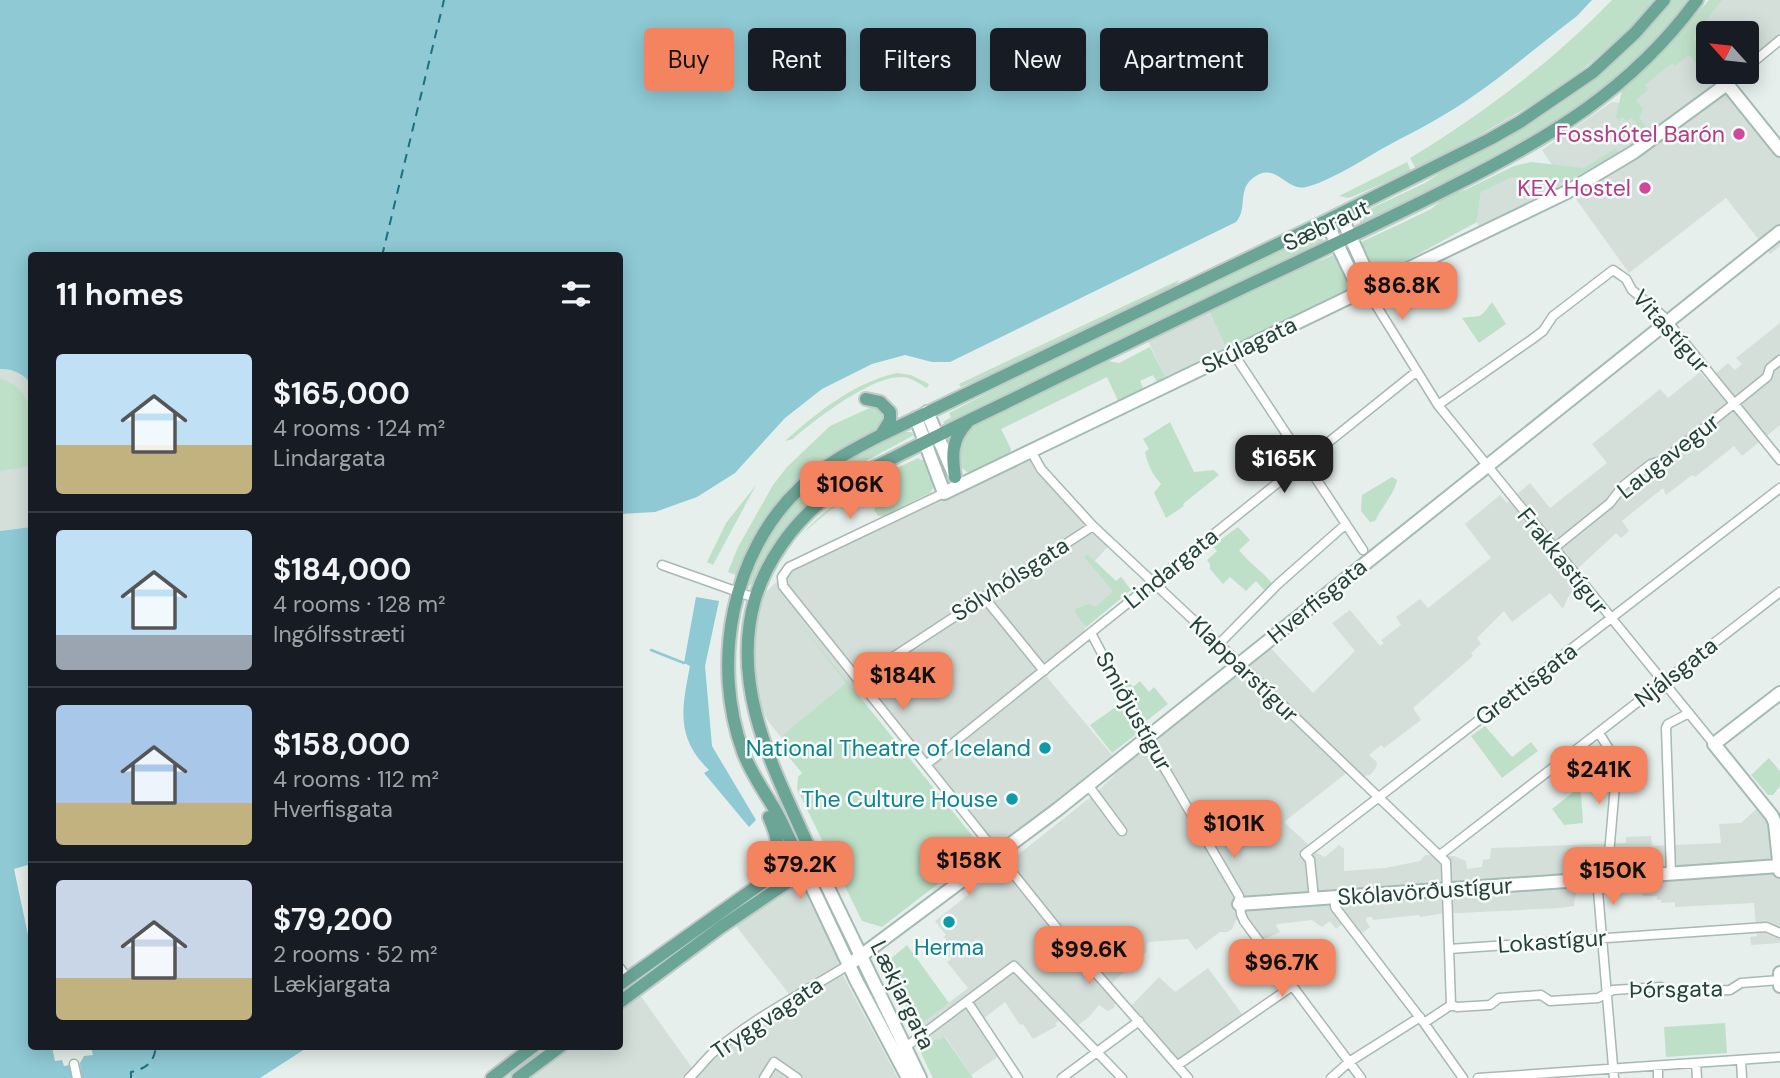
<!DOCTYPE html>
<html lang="en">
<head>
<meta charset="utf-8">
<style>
  body { margin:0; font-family:"DM Sans",sans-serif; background:#20242c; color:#f1f3f6; height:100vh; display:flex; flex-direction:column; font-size:26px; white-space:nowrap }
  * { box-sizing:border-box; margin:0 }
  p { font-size:23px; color:#9ea1a6 }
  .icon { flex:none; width:38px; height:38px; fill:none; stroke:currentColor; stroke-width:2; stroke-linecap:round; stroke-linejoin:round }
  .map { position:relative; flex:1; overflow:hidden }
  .sheet { position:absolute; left:28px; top:252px; width:595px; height:798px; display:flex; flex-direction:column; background:#171b24; border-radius:7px; box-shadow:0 4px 18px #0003 }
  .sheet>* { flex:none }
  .top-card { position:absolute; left:644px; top:28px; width:665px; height:63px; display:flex; gap:14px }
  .needle { width:46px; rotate:297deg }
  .controls { position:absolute; left:1696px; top:21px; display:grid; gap:14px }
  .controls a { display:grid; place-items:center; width:63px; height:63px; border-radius:7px; background:#171b24; box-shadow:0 4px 18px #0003; font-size:35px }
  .price { position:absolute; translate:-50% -60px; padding:0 16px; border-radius:14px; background:#f4845f; color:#111; font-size:23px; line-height:46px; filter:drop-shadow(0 2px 4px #0008) }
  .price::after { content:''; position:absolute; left:50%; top:42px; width:21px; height:16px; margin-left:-10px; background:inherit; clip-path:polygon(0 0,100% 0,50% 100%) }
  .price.current { background:#222; color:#fff }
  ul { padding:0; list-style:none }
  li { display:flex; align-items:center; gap:21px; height:175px; padding:0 28px }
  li+li { border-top:2px solid #363941 }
  li span { display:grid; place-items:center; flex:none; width:196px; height:140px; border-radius:7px; color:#555 }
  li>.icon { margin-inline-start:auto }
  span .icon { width:84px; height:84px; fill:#fffc; stroke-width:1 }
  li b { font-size:30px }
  h2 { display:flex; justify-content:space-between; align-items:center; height:84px; padding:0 28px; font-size:30px }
  .chip { padding:0 24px; border-radius:7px; background:#171b24; box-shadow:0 4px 18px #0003; font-size:24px; line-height:63px }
  .chip.current { background:#f4845f; color:#111 }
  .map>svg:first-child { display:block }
</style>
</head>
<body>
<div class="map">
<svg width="1780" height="1078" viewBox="0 0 1780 1078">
  <rect width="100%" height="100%" fill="#e6efeb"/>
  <path fill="#d4dfda" d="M1720,0H1780V40L1747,69L1746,33H1708V72H1743L1725,87L1780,143V246L1770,254L1726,198L1629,273L1568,188L1480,231L1477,222L1481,192L1512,176L1564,183L1542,150L1612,102L1620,103Z
    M1209,310L1224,344L1231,347L1233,353L1157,388L1165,376L1143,331Z
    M1780,323V425L1742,456L1734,446L1695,477L1692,475L1666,495L1663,488L1622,521L1629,531L1621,538L1616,533L1574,572L1583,583L1568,597L1563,609L1550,593L1512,622L1504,611L1477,638L1481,644L1471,653L1473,656L1413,708L1421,720L1384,748L1381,745L1369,755L1377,762L1376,768L1370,775L1364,776L1353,768L1284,822L1317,853L1325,857L1339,845L1344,849V871L1385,868L1420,861L1425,855L1454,856L1466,861L1467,869L1482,867L1483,860L1490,859L1491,848L1626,843V837L1651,836L1652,846L1721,843L1719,824L1741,823L1762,804L1767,811L1780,878V943L1751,945L1750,937L1757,936L1754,903L1675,907V902L1661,903V900H1657V896H1643L1642,886L1576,892L1574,906L1559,908L1439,914L1420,917L1419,915L1409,916L1373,920L1372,917H1367L1366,921L1370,927L1358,936L1346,920L1336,929L1330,921L1322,927L1312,920L1278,924L1276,925L1280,932L1260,941L1242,917L1236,920L1232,929L1227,932H1220L1196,950L1188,939L1148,942L1146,947L1147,951L1110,985L1121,999L1114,1005L1115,1007L1108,1011L1099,1005L1089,1017L1070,1031L1059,1021L1055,1024L1057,1026L1033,1039L1023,1024L1020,1025L1005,1002L983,1019L1005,1052L971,1075L945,1036L939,1040L937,1038L929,1045L917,1027L968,988L947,962L951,959L945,952L951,946L944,937L946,935L935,921L1097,792L1146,744L1267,644L1313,693L1355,651L1332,623L1350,610L1380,646L1384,643L1381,640L1401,625L1396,617L1420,599L1428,608L1491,558L1465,524L1500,495L1507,503L1530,483L1550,508L1607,463L1592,444L1659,390L1660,389L1668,398L1700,372L1707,381L1728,363L1735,370L1742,364L1736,358Z
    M0,369H8L18,372L29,380L32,385L31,527L0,531Z
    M1028,456L1036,472L1110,544L1095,561L1116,581L1121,577L1131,590L1084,629L1086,633L1041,670L1112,755L997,848L863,686L788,746L768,721L758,702L753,675L752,651L757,609L767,591L790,569Z
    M802,878L840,953L838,966L898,1078H504L547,1047L620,1046V994L632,984L693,1069L710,1053L789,994L736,926Z
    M1208,968L1242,1014L1178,1063L1132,1011V1005L1159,977L1175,992Z"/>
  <path fill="#bfe0c8" d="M1612,0H1656C1584,82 1510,119 1416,169L1410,158C1484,113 1552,62 1612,0Z
    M1670,0H1690L1653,46L1578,111L1528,142L1361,224L1357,215L1425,183L1446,169L1498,144L1559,105L1606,70L1657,17Z
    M1709,0H1722L1693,38L1708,58V64L1697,73L1698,66L1689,55L1675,66L1672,63L1645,85L1648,90L1636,100L1643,109L1639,118L1649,131L1645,134L1631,118L1626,121L1623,117L1618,121L1616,117L1622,90L1644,70Z
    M1616,148L1618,153L1565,183L1512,177L1481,192L1477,222L1413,257L1231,347L1224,344L1209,310L1291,269L1322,260L1398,225L1431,209L1447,196L1465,190L1514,166L1531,162L1584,168Z
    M1407,162L1411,171L1354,196L1348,198L1339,196Z
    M1318,229L1324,243L945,425L943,422L951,417L949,413L1040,366L1053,357Z
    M1179,280L1174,289L1050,349L961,387L959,384Z
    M1492,302L1506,324L1479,343L1462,318C1483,314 1477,322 1492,302Z
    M1150,347L1165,376L1158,384L1153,375L1140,381L1144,390L1119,403L1107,377L1001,429L1011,449L1009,456L971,475C968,472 964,470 962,468C955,458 959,436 967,429L1108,361L1119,363Z
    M897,373L911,375L929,384L927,388C919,384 911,377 902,377C873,375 814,420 793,439L785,441C816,413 855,382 897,373Z
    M0,379C40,389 32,434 31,466L0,471Z
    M874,406L887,415L882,427L828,459L738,573L736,575L728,572L738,547L773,485L787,467L830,426Z
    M1170,422L1194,472L1214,470L1219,475L1183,504L1184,506L1166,518L1154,493L1161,484C1152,474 1148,465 1145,452L1149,449L1143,439Z
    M905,432H911L914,435L844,473L803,511L755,582L747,587C765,524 811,475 869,447C881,441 892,434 905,432Z
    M918,458L921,460L926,459C930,470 939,483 930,493L883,516H878L874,510L880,501L887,498L884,492L867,498L863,494L830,510L801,535L817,519L852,490Z
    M1392,477L1397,480C1395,493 1381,508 1375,521L1370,522L1361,511L1362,495Z
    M756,485L713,565L707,562L726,523Z
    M1238,527L1250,540L1239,550C1249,563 1262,571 1272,583L1265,591L1256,581L1246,591L1230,577L1223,584L1210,569V564L1207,560L1217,551L1212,546Z
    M1087,554L1116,581L1121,577L1131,590L1086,627L1076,614L1075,609L1089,604L1096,607L1113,591L1084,557Z
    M791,612L983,849L882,927L862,921L797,789L798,777L802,773L788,756L789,742L783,735L846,683Z
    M1127,680L1133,687L1140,681L1149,692L1154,687L1168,704L1145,722L1124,683Z
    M1123,702L1139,732L1112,753L1090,725Z
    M1485,726L1512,757L1531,742L1538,751L1502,778L1471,736Z
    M1769,758L1780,771V786L1773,795H1768L1751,775Z
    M1577,789L1581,793L1583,823L1564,825L1552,809Z
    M907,945L949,1003L917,1027L886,968L889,960Z
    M1725,1023L1727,1053L1666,1057L1664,1027Z
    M944,1036L971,1075L973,1078H933L921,1053L937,1038L939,1040Z"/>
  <path fill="#8ec9d4" d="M0,0H1592L1577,16C1540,44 1505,75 1466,101C1438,120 1407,135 1378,151C1360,162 1325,183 1306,187C1286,192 1276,160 1253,178C1237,190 1248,209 1236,222L950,362H932L905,355L872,364L822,389L785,418L735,473L697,497L655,512L620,514V256H32L31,385C26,374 11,368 0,369Z
    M31,527V864L14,869L31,949L32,1046L52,1047L55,1061L62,1060L64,1066L70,1065L72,1078H0V531Z
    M696,597L719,601L705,666L712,746L756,820L749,827L704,773L709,770C675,737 682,708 690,666L684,663Z
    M91,1047H308L260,1078H81L80,1063L84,1056L93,1055Z"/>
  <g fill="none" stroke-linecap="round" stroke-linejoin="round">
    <path stroke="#8ec9d4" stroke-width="2.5" d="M651,650L684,663"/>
    <path stroke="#1c6f80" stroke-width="2" stroke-dasharray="9 7" stroke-linecap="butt" d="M382,256L444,0
      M131,1078V1072C147,1068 154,1063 156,1046"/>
    <defs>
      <path id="street" d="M1746,68L1780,40
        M1727,84L1742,72
        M1366,289L1438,405L1714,744
        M1233,353L1363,550
        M1438,405L1531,340L1543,331L1553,316L1613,270L1626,279L1632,290L1663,316L1780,460
        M1031,451L1041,469L1093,526L1219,644L1446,862L1451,1005
        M944,493L789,567L782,577L783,586L1060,932L1188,1078
        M1553,549L1610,503L1623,486L1651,464L1664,460L1767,377L1770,368L1780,360
        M662,565L755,598
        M983,596L1044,671
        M1091,633L1144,733L1239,896L1241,914L1244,921L1361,1078
        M1219,644L1278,584L1346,524
        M858,680L1093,526
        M1599,733L1617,762L1607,878
        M927,764L1416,372
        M1088,785L1122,831
        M1440,855L1780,592
        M1671,873L1666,728L1668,724L1689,713
        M1597,879L1614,1078
        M1335,898V907L1424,1023L1463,1078
        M1314,899L1310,860L1305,854L1780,488
        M1449,949L1766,927L1780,933
        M620,968L627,978
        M967,1001L1018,1078
        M1451,1005L1457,1007L1490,1005L1499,998L1541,995L1550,1001L1598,998L1613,990L1661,987L1670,993L1730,990L1741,983L1780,980
        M1424,1023L1451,1005
        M903,1049L1014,966L1122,1078
        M1741,1060L1742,1078
        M1696,1063L1697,1078
        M74,1064L77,1078
        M1178,1065L1291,987
        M1658,1066V1078
        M689,1078C699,1069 706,1058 716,1050C757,1016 805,992 850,964
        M764,1078L774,1062L797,1078
        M1062,1078L1139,1021
        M1331,1078L1349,1062L1420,1017
        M1478,1078L1780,1057"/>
      <path id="secondary" d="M1340,214L1366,271V289
        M1326,221L1353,277L1366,289
        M927,412L953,472
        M916,418L944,493L1567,192L1634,152L1727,84L1780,150
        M816,863L920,1078
        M804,870L856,980L908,1078
        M1780,871L1775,823L1772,816L1714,744L1780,693
        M1239,904L1779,866
        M850,964L1058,809L1780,232
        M1780,973V986"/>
      <path id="primary" d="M866,399L880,402L890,412V420L881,435
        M955,477C952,456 951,440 967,423
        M804,870C796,853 788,835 779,817C767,795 752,776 743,752C711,664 731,552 801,487C825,464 852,450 881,435L1326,221L1490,139L1520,122L1593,72L1635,33L1664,0
        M767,878C783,857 779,840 769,817
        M620,984L766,880L806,857
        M620,1002L721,927L816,863C780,780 728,693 755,599C766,562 792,525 822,501C844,482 869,470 895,457C931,439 967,421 1003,404C1099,357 1195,310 1291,265C1345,239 1398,214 1451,187C1549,138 1631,90 1697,0
        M492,1078L534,1046
        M518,1078L561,1046"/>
    </defs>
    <use href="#street" stroke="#a8b8b2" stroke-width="11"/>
    <use href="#secondary" stroke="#a4bbb3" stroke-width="16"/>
    <use href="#primary" stroke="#c2cac8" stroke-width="16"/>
    <use href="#street" stroke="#fff" stroke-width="8"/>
    <use href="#secondary" stroke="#fff" stroke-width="12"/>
    <use href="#primary" stroke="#6aa596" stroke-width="12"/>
  </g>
  <g fill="#d1479c" stroke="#f7fbf9" stroke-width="2.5">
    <circle cx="1739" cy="134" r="7"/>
    <circle cx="1645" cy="188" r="7"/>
  </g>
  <g fill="#0f9aa8" stroke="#f7fbf9" stroke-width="2.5">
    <circle cx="1045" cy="748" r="7"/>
    <circle cx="1012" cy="799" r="7"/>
    <circle cx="949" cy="922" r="7"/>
  </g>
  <g text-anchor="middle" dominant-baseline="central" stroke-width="5" stroke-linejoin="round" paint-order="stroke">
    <g font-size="23" fill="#b23c85" stroke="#f7fbf9" text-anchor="end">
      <text x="1725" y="134">Fosshótel Barón</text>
      <text x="1631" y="188">KEX Hostel</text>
    </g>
    <g font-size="23" fill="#24423a" stroke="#f7fbf9">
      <text transform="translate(1326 225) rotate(-25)">Sæbraut</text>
      <text transform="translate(1671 331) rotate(48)">Vitastígur</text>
      <text transform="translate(1249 345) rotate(-26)">Skúlagata</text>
      <text transform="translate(1668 456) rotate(-38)">Laugavegur</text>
      <text transform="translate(1563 561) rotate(51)">Frakkastígur</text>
      <text transform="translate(1171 568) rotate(-39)">Lindargata</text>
      <text transform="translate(1010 579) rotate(-33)">Sölvhólsgata</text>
      <text transform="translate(1317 601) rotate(-39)">Hverfisgata</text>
      <text transform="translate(1244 669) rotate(44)">Klapparstígur</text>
      <text transform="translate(1676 672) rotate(-38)">Njálsgata</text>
      <text transform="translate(1526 684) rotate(-37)">Grettisgata</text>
      <text transform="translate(1134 711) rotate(61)">Smiðjustígur</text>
      <text transform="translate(1425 891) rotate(-4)">Skólavörðustígur</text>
      <text transform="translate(1552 941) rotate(-4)">Lokastígur</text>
      <text transform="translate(1676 989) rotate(-1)">Þórsgata</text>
      <text transform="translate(903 995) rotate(64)">Lækjargata</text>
      <text transform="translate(767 1018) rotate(-34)">Tryggvagata</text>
    </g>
    <g font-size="23" fill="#0d838f" stroke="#f7fbf9" text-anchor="end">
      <text x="1031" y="748">National Theatre of Iceland</text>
      <text x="998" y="799">The Culture House</text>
      <text x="949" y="947" text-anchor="middle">Herma</text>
    </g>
  </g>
</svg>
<div class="controls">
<a><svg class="needle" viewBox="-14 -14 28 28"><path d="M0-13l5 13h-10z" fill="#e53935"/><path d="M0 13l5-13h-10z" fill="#9ea1a6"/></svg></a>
</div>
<b class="price" style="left:1402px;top:322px">$86.8K</b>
<b class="price current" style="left:1284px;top:495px">$165K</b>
<b class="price" style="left:850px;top:521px">$106K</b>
<b class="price" style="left:903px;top:712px">$184K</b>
<b class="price" style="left:1599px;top:806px">$241K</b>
<b class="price" style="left:1234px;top:860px">$101K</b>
<b class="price" style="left:969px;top:897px">$158K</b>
<b class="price" style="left:800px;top:901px">$79.2K</b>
<b class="price" style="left:1613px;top:907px">$150K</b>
<b class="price" style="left:1089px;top:986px">$99.6K</b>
<b class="price" style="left:1282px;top:999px">$96.7K</b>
<div class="top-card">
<a class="chip current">Buy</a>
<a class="chip">Rent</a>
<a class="chip">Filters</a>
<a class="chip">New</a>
<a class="chip">Apartment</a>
</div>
<section class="sheet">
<h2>11 homes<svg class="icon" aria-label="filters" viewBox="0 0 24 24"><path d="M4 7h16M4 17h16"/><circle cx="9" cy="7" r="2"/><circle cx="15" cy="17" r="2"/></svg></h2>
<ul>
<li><span style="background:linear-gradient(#bfe0f5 65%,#c2b280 0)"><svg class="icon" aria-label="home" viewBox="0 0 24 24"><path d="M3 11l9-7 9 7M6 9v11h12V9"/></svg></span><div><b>$165,000</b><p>4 rooms · 124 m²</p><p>Lindargata</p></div></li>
<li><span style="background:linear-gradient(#bfe0f5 75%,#9aa5b1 0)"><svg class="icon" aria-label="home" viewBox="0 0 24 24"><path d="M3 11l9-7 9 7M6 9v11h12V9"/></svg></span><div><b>$184,000</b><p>4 rooms · 128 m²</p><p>Ingólfsstræti</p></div></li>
<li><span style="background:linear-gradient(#a9c7e8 70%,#c2b280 0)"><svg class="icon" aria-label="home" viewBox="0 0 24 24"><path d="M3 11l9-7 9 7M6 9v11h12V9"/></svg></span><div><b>$158,000</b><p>4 rooms · 112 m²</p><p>Hverfisgata</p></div></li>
<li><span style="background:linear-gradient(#c9d6e8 70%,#c2b280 0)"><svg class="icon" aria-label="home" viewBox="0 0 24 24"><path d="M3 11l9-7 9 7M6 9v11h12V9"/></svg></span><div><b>$79,200</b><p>2 rooms · 52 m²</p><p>Lækjargata</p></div></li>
</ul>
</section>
</div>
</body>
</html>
